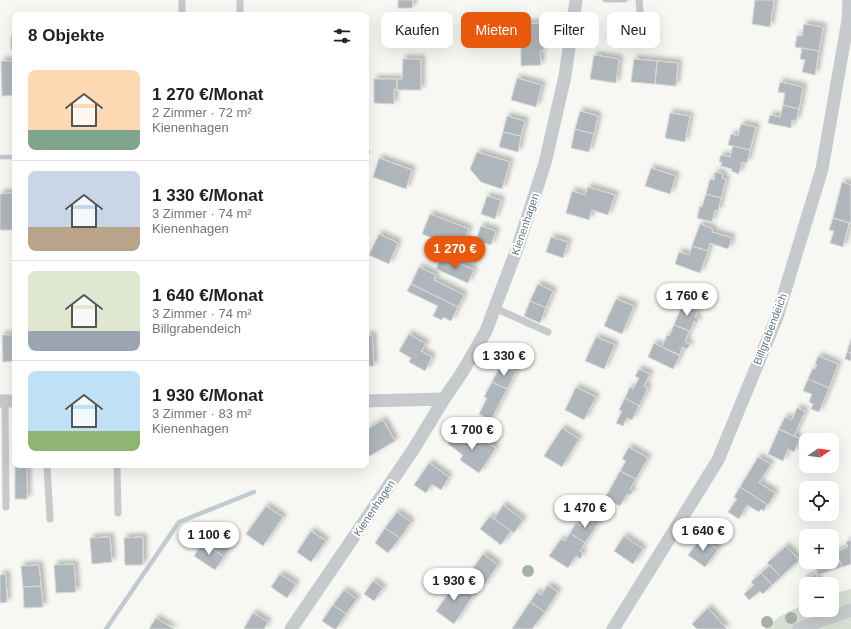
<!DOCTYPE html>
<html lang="de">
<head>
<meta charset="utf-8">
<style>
  body { margin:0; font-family:Helvetica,sans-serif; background:#f2f2f2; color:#202124; height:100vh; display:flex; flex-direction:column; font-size:15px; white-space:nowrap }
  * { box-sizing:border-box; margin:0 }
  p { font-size:13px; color:#757577 }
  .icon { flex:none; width:22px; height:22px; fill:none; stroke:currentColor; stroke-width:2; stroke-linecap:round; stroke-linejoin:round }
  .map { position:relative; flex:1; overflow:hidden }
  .panel { position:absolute; left:12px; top:12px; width:357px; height:456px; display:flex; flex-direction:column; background:#fff; border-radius:8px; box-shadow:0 4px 16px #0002 }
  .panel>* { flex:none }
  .banner { position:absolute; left:381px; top:12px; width:380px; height:36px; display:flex; gap:8px }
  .needle { width:26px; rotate:77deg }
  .buttons { position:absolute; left:799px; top:433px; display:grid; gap:8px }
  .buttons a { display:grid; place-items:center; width:40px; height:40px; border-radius:8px; background:#fff; box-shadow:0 4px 16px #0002; font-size:20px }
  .price { position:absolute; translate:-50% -34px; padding:0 9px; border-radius:14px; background:#fff; color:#222; font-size:13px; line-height:26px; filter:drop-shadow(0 1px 2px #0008) }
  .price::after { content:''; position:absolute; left:50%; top:24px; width:12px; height:9px; margin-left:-6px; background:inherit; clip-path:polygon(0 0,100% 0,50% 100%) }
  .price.active { background:#ea580c; color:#fff }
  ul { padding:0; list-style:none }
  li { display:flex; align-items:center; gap:12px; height:100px; padding:0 16px }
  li+li { border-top:1px solid #e0e0e0 }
  li span { display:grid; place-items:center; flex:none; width:112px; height:80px; border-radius:8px; color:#555 }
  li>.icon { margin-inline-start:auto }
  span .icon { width:48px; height:48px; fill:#fffc; stroke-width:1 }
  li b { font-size:17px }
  h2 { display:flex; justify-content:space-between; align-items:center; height:48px; padding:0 16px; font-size:17px }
  .tag { padding:0 14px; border-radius:8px; background:#fff; box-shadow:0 4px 16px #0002; font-size:14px; line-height:36px }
  .tag.active { background:#ea580c; color:#fff }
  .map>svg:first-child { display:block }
</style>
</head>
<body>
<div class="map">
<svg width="851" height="629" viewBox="0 0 851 629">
  <defs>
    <filter id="shadow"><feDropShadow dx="3.5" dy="-3.5" stdDeviation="2" flood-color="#0004"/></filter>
  </defs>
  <rect width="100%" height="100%" fill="#f7f7f3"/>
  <path fill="#d7dfd4" d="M851,589V610L798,629H765L779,617L806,603V610H832V594Z
    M851,616V629H817Z"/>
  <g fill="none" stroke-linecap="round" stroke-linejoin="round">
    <path stroke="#c0cbd1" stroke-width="4.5" d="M366,152H368
      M0,157H15
      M106,629L179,522L254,492"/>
  </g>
  <path fill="#afb7bd" stroke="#d8d8d6" filter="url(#shadow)" d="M398,0H413L412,8H398Z
    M603,0H627V2H603Z
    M755,0H774L770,27L752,24Z
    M543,23L544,51H540L541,65L521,66V24Z
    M804,24L823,27L819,51L795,47L797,36H802Z
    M11,36H15V50H11Z
    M802,48L819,51L815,75L802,72L805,60L800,59Z
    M594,55L619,59L616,83L590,79Z
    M403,59H421V90H397V79H402Z
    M634,59L657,61L655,84L631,82Z
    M1,61H15V95L2,96Z
    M657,61L678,63L676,86L655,84Z
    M517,78L542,85L536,107L511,100Z
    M374,79H397V90L394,89V104L374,103Z
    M780,82L803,87L799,109L783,105L785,93L778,92Z
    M783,105L799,109L796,121L792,120L791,128L768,123L770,115L780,117Z
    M580,111L598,116L594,134L575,129Z
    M670,113L690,116L685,142L665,138Z
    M507,116L525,121L521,136L503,132Z
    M741,124L756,127L750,150L728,145L731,134L738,136Z
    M575,129L594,134L589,152L571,148Z
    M503,132L521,136L518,152L499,147Z
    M733,146L750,150L747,163L742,162L739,174L731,171L732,169L721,166L722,162H719L721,155L730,157Z
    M477,152L510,162L502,189L481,182L470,169Z
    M379,158L412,170L406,189L373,177Z
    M651,168L676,176L670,194L645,186Z
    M715,172L723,174L722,178L726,179L721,198L706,194L710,179L714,180Z
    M842,182L851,185V223L833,218Z
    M588,187L615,195L608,215L592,210L589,220L566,213L572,191L585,195Z
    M13,193L14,230H0V194Z
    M706,194L721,198L718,211L715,210L712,222L697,218L700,206L702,207Z
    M487,196L501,200L495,219L481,214Z
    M430,214L469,229L461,249L422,234Z
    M833,218L849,223L843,247L830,243L834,231L829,230Z
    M700,224L713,229L712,232L732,238L728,249L710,243L708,251L692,246Z
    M481,226L496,231L491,245L476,240Z
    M379,234L398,243L389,264L369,255Z
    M551,237L568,242L563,258L546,252Z
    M692,246L708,251L700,273L675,264L679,252L689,255Z
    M442,256L474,270L468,283L436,269Z
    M419,267L436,275L434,280L464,295L458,307L411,284Z
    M411,284L458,307L451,321L443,317L442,320L433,316L438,306L407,291Z
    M538,284L553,291L546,308L530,301Z
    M616,299L634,306L622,334L604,326Z
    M530,301L546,308L540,323L524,316Z
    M683,303L698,309L695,317L698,319L697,323L694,321L690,331L674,325Z
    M674,325L689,331L685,342L690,344L687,349L682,347L680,355L662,347L667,335L669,336Z
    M409,334L426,344L421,351L432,357L425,371L409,362L411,358L399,351Z
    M2,335H15V361L3,362Z
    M372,335L374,366H366V336Z
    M596,337L615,345L604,369L585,361Z
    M851,339V353L847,352Z
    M654,343L680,356L673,369L648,357Z
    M847,352L851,353V361L845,359Z
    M818,356L838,364L829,388L808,379L813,368L815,369L817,365L815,364Z
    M501,364L516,372L507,389L492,382Z
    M639,369L650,374L644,386L648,388L639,406L625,398L630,387L633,389L639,378L635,376Z
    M808,379L829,388L819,412L811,409L813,404L809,402L812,394L803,391Z
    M492,382L507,389L491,420L479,414L487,398L484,397Z
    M576,387L596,397L584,420L565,410Z
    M625,398L639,406L632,420L627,418L623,426L616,423L622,411L619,410Z
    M797,408L805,411L794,436L779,429L785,417L792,420Z
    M383,420L395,441L368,457L366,453V430Z
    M562,428L579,439L562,467L544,456Z
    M779,429L800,439L794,452L788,449L783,461L768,454Z
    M457,431L473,441L477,436L496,448L479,473L460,460L463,455L448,444Z
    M629,447L648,458L636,479L620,471L626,461L622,459Z
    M758,457L771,464L759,483L775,493L768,505L740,487Z
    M429,463L449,477L441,490L432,484L426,493L414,485Z
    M15,467H27V499H15Z
    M620,471L636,479L630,489L633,491L630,495L627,494L620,506L605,498Z
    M740,487L767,504L764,511L761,509L759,512L747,505L739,519L728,512L737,499L734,497Z
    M503,505L523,520L514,533L494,519Z
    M266,506L283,517L263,546L246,534Z
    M397,512L411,522L400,538L385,528Z
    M588,515L599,522L585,543L570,533L576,523L580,526Z
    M490,516L511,531L501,545L480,529Z
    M385,528L400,538L388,553L375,543Z
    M212,529L233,543L224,557L203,542Z
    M311,531L326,541L311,562L297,552Z
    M570,533L585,543L580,551L583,553L580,559L576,556L568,568L549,556L561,539L565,541Z
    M624,536L643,549L633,564L614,551Z
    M110,537L112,562L92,564L90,538Z
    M143,537V565H125L124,538Z
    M702,537L718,550L705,567L688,555Z
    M851,540V564L842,567L836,552L848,547L846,542Z
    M203,542L224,557L215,570L194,556Z
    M786,546L799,560L781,577L767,563Z
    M836,552L842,567L818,575L814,562H832V553Z
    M483,554L498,565L483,587L467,577Z
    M74,564L76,592L56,593L54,565Z
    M39,565L41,586L23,587L21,566Z
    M770,565L781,577L772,585L761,573Z
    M761,573L772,585L763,594L760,591L749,600L744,594L754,585L751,582Z
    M6,574L7,602L0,603V575Z
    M280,574L296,584L287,598L271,587Z
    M816,574L819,584H806V587L803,579Z
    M449,579L473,596L454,624L436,611L448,594L442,590Z
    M373,581L383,588L374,601L364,594Z
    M548,585L558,592L545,612L530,602L537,592L541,595Z
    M41,586L43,607L24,608L23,587Z
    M344,590L357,599L346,614L333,605Z
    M530,602L545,612L532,629H512Z
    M333,605L346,614L336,629H334L322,621Z
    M708,608L727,629H697L692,624Z
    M253,613L268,622L264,629H246L244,628Z
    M156,618L174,629H149Z"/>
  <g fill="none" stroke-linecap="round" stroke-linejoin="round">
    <path stroke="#c6cacd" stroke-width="7" d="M182,0V15
      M240,0V15
      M639,0L640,11
      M495,308L548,332
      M5,401L6,507
      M47,465L50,519
      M117,465L118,513"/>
    <path stroke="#c6cacd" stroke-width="13" d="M0,401H15
      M366,401L444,399
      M291,629L413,450L444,399L463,371L486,331L518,246L545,163L565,76L576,0
      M613,629L718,460L777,317L822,169L848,20L849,0
      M798,629L851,610"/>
  </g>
  <g fill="#a5b2a2">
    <circle cx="528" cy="571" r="6"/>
    <circle cx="791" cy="618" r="6"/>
    <circle cx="767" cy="622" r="6"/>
  </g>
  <g text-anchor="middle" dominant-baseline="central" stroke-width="4" stroke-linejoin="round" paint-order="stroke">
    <g font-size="11" fill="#637587" stroke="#fff">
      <text transform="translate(525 224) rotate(-71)">Kienenhagen</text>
      <text transform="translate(770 329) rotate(-69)">Billgrabendeich</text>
      <text transform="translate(374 508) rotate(-56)">Kienenhagen</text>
    </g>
  </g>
</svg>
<div class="buttons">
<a><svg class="needle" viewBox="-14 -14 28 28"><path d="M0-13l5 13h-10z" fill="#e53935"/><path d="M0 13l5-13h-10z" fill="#757577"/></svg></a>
<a><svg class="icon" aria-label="locate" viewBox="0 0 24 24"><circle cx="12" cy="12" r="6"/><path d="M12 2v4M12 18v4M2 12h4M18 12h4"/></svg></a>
<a>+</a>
<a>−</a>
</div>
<b class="price active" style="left:455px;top:270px">1 270 €</b>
<b class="price" style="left:687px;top:317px">1 760 €</b>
<b class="price" style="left:504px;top:377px">1 330 €</b>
<b class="price" style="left:472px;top:451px">1 700 €</b>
<b class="price" style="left:585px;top:529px">1 470 €</b>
<b class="price" style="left:703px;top:552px">1 640 €</b>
<b class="price" style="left:209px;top:556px">1 100 €</b>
<b class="price" style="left:454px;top:602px">1 930 €</b>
<div class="banner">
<a class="tag">Kaufen</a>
<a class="tag active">Mieten</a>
<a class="tag">Filter</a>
<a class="tag">Neu</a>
</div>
<section class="panel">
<h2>8 Objekte<svg class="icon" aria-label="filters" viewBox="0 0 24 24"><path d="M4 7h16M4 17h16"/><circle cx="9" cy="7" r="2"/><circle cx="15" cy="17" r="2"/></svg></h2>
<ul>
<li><span style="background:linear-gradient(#ffd9b3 75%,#7fa58c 0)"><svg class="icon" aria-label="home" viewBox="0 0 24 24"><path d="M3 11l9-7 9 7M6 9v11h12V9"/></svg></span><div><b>1 270 €/Monat</b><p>2 Zimmer · 72 m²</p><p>Kienenhagen</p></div></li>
<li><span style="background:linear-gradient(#c9d6e8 70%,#b9a48a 0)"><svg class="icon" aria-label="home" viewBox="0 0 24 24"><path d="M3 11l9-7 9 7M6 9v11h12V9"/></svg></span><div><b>1 330 €/Monat</b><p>3 Zimmer · 74 m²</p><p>Kienenhagen</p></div></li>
<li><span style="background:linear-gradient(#dfe7d0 75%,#9aa5b1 0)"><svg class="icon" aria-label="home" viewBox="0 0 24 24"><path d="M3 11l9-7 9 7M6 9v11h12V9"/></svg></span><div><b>1 640 €/Monat</b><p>3 Zimmer · 74 m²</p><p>Billgrabendeich</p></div></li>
<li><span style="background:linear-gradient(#bfe0f5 75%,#8fb573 0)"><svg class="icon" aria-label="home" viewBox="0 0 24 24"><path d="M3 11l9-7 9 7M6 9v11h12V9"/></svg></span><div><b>1 930 €/Monat</b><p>3 Zimmer · 83 m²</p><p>Kienenhagen</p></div></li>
</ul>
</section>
</div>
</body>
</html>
